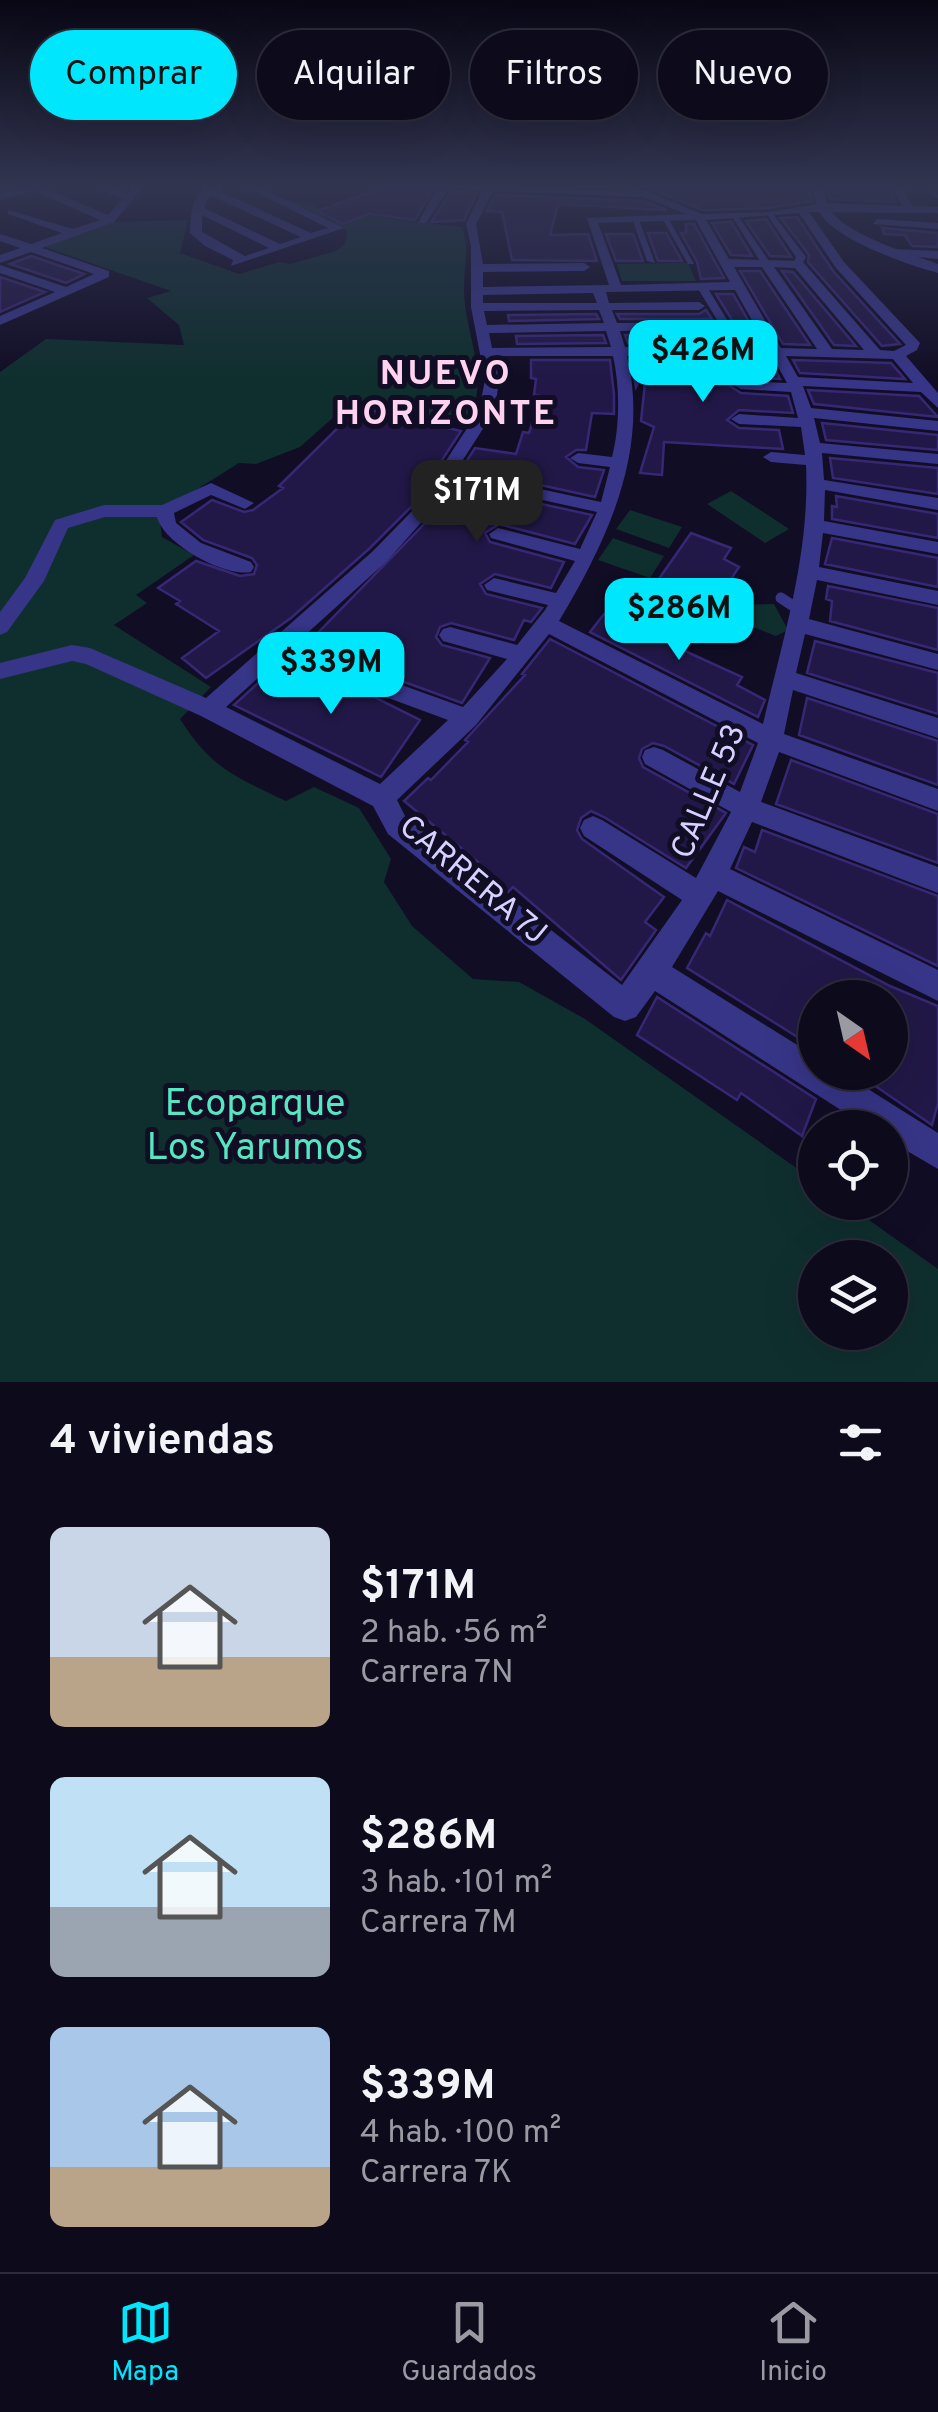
<!DOCTYPE html>
<html lang="es">
<head>
<meta charset="utf-8">
<style>
  body { margin:0; font-family:Overpass,sans-serif; background:#161325; color:#f1f3f6; height:100vh; display:flex; flex-direction:column; font-size:38px; white-space:nowrap }
  * { box-sizing:border-box; margin:0 }
  p { font-size:32px; color:#9a9aa3 }
  .icon { flex:none; width:55px; height:55px; fill:none; stroke:currentColor; stroke-width:2; stroke-linecap:round; stroke-linejoin:round }
  .map { position:relative; height:1382px; overflow:hidden }
  .side { display:flex; flex-direction:column; background:#0d0a1c; flex:1 }
  .side>* { flex:none }
  .banner { position:absolute; left:30px; top:30px; width:880px; height:90px; display:flex; gap:20px }
  .needle { width:65px; rotate:146deg }
  .buttons { position:absolute; left:798px; top:980px; display:grid; gap:20px }
  .buttons a { display:grid; place-items:center; width:110px; height:110px; border-radius:50%; background:#0d0a1c; box-shadow:0 10px 40px #0002,0 0 0 2px #2d2b3b; font-size:50px }
  .price { position:absolute; translate:-50% -85px; padding:0 22px; border-radius:20px; background:#00e6fc; color:#111; font-size:32px; line-height:65px; filter:drop-shadow(0 2px 5px #0008) }
  .price::after { content:''; position:absolute; left:50%; top:60px; width:30px; height:22px; margin-left:-15px; background:inherit; clip-path:polygon(0 0,100% 0,50% 100%) }
  .price.selected { background:#222; color:#fff }
  ul { padding:0; list-style:none }
  li { display:flex; align-items:center; gap:30px; height:250px; padding:0 50px }
  li span { display:grid; place-items:center; flex:none; width:280px; height:200px; border-radius:15px; color:#555 }
  li>.icon { margin-inline-start:auto }
  span .icon { width:120px; height:120px; fill:#fffc; stroke-width:1 }
  li b { font-size:42px }
  h2 { display:flex; justify-content:space-between; align-items:center; height:120px; padding:0 50px; font-size:42px }
  .tag { padding:0 35px; border-radius:45px; background:#0d0a1c; box-shadow:0 10px 40px #0002,0 0 0 2px #2d2b3b; font-size:35px; line-height:90px }
  .tag.selected { background:#00e6fc; color:#111 }
  .tab-bar { display:flex; justify-content:space-around; align-items:center; height:140px; border-top:2px solid #2d2b3b; background:#0d0a1c; font-size:28px; color:#9a9aa3 }
  .tab-bar a { display:grid; justify-items:center; gap:5px }
  .tab-bar .selected { color:#00e6fc }
  .map>svg:first-child { display:block }
</style>
</head>
<body>
<div class="map">
<svg width="938" height="1382" viewBox="0 0 938 1382">
  <rect width="100%" height="100%" fill="#110d25"/>
  <path fill="#0f2f2e" fill-rule="evenodd" d="M284,199L316,205L325,213C371,214 416,223 462,227C470,249 464,265 464,288C464,337 494,379 465,425L353,400L300,447L256,464L239,463L159,513L162,537L194,555L136,595L147,603L114,625L211,687L180,719C212,769 234,776 286,801L314,787L359,808L391,859L384,882L412,926L473,979L519,982L585,1019L815,1181V1202L845,1203L938,1269V1382H0V372L46,339L184,345L179,325L147,298L171,291L42,246L112,222L188,220L180,253L239,274L280,262L290,264L336,251L345,244L347,231ZM815,1258H890V1332H815Z
    M688,263L696,281H622L617,264Z
    M731,491L789,529L765,543L707,504Z
    M630,510L682,527L669,548L616,529Z
    M613,538L664,556L650,578L598,560Z
    M774,604L788,630L776,636L740,622L720,605Z"/>
  <path fill="#211847" stroke="#362875" stroke-width="2.5" d="M391,185L434,187L415,220L369,214L343,224L318,211Z
    M641,185H808L812,201L769,208L703,210Z
    M827,185H887L896,202L830,199Z
    M451,192L477,193L464,220L431,222Z
    M495,195L643,201L667,210L558,204L550,235L588,234L597,261L512,260L502,212L487,211Z
    M797,217L833,271L900,344L882,346L808,262L809,255L781,218Z
    M766,219L791,257L770,256L746,221Z
    M731,222L752,256L731,255L712,223Z
    M686,224H694L724,278L701,279L697,262L681,233H686Z
    M882,228L938,233V247L912,246L905,235L884,234Z
    M648,233H666L682,261H658Z
    M606,234H633L643,261H616Z
    M31,256L84,274L66,283L10,264Z
    M740,271H760L810,345L783,344Z
    M782,271L793,272L856,346L834,345Z
    M0,277L45,292L0,312Z
    M716,294H733L761,343H746Z
    M706,310L712,319H620L617,314H699Z
    M596,314L599,319L509,321L508,315Z
    M718,329L727,343H628L625,335L710,334Z
    M603,335L606,343L517,344L516,336Z
    M531,360H610L614,394V414L592,413L586,450H576L566,457L578,467L604,470L595,497L513,479L499,487L505,496L592,515L575,544L499,524L485,533L490,542L564,562L551,588L495,574L480,584L486,594L542,608L531,622L524,620L514,640L451,623L440,627L436,637L442,645L490,658L462,703L305,646L430,518L475,448L516,454L523,432L529,433L540,396L534,395L536,379L531,378Z
    M631,360H770L780,379L741,377L730,386L741,393L788,396L793,413L739,410L727,420L739,428L779,430L783,449L664,442L662,475L640,473L654,427L641,421L647,364L636,387Z
    M793,360L891,363L905,379L800,373Z
    M808,390L919,396L938,417L814,404Z
    M359,407L461,431L412,506L370,548L291,618L206,678L182,658L219,631L176,604L180,601L158,588L196,561L240,576L254,574L257,565L252,558L203,540L181,522L212,500L244,512L253,510L283,488L279,486Z
    M822,423L938,435V450L826,440Z
    M830,458L938,468V494L833,478Z
    M836,496L938,514V538L832,519V506L837,507Z
    M691,533L731,548L724,559L739,567L723,591H704L700,598L676,593L656,583Z
    M832,538L938,558V587L825,564Z
    M828,586L938,608V650L830,621L832,601L826,599Z
    M604,614L742,677L737,685L765,700L758,717L590,632Z
    M550,639L753,745L734,784L664,746L653,743L642,749L639,758L643,767L726,813L686,868L604,817L591,811L581,818L577,830L582,839L664,897L645,922L656,930L621,980L513,887L508,892L480,869L483,866L404,801L428,778L431,780L468,742L465,740L525,675L522,674Z
    M815,641L938,673V714L807,673Z
    M281,662L370,695L420,720L381,777L234,705Z
    M807,698L938,741V785L799,735Z
    M791,760L938,814V863L776,804Z
    M762,830L938,896V966L736,868L744,847L755,852Z
    M727,900L890,986L938,1006V1103L932,1125L855,1072H890V1051L899,1024L890,1019V998H815V1048L687,968L706,933L710,936Z
    M657,997L816,1099L802,1136L741,1093L737,1100L637,1035Z"/>
  <g fill="none" stroke-linecap="round" stroke-linejoin="round">
    <path stroke="#373587" stroke-width="11" d="M781,598L801,611"/>
    <path fill="#373587" fill-rule="evenodd" d="M730,213H736L771,264L769,266H763Z
      M766,213H772L806,257L801,266L793,264L796,257Z
      M661,216H667L694,264H688Z
      M632,218L639,220L655,263L647,261Z
      M699,285L707,287L746,351L745,353L736,351L697,287Z"/>
    <path fill="#373587" fill-rule="evenodd" d="M25,185H50L45,188L108,215L122,199L93,185H107L127,194L134,185H145L114,222L42,248L109,271V277L0,325V316L55,292L0,273V265L66,287L94,274L31,252L0,263V255L20,248L0,241V234L31,244L62,233L8,214V210L73,229L100,220L35,191L0,200V194Z
      M211,185H224L217,190L311,233L328,228L242,185H255L344,228L231,266L233,260L205,246L190,233C191,213 191,195 211,185ZM210,195L301,237L280,244L204,208ZM202,215L269,248L245,256L202,232Z
      M439,185L632,192L617,185H631L702,214L769,212L824,203L902,206L891,185H901L912,206L938,207V213L809,212L844,262L920,343L917,350L906,356L938,393V408L921,392L803,386L811,408L938,421V431L814,418L820,443L938,454V464L822,453L824,480L938,498V510L825,490L824,521L938,542V554L823,533L819,567L938,591V605L817,580L809,619L938,654V670L805,634L796,673L938,718V738L793,690L784,734L938,789V811L779,752L761,802L938,867V893L752,822L730,869L938,970V1001L718,891L672,967L815,1056V1072H841L938,1133V1169L890,1141V1128H869L655,991L636,1017L625,1021L614,1017L388,834L373,806L201,716L86,664L72,661L0,679V663L72,645L90,648L206,698L373,551L415,508L479,410L485,380L471,307V246L466,224L483,190L449,188L426,223H418ZM493,191L644,197L686,214L587,218L609,285L483,287V272L584,271L590,267L584,263L483,264L476,224ZM799,213L836,268L906,345L894,351L880,350L802,261L729,259L706,220ZM696,220L730,282L621,285L598,223ZM734,267H762L817,349L781,348ZM774,267L795,268L864,350L832,349ZM735,290L767,347H625L620,331L710,330L717,326L710,322L617,323L612,310H699L705,306L699,302L609,303L606,292ZM593,293L597,303H483V295ZM599,310L604,323L487,325L484,311ZM606,331L611,347L492,348L489,333ZM494,356H613C620,387 620,426 612,457L578,453L570,458L578,463L610,467L601,502L512,483L503,488L506,492L597,512L580,549L498,528L489,534L491,538L575,561L556,593L494,578L484,585L487,590L548,605L545,610L517,645L450,627L443,629L439,635L443,641L507,659L463,707L293,646L387,561L427,516L495,410L499,380ZM627,356H772L787,383L741,381L734,385L741,389L791,392L798,418L739,414L731,419L739,424L801,427L805,455L771,452L763,457L771,462L806,465C810,554 783,638 763,724L559,621C607,541 650,451 627,356ZM786,356L893,359L913,383L798,377ZM549,634L758,743L740,792L663,750L654,747L645,750L642,757L645,764L731,812L696,878L602,820L593,816L584,820L580,828L584,836L682,900L622,985L406,818L397,800L476,725ZM280,658L448,720L380,784L226,707Z
      M926,185H936L938,198L934,197Z
      M877,219L938,223V229L873,224Z
      M893,249L938,251V259L889,254Z
      M211,483L254,503L245,509L211,495L174,513L176,523L201,543L251,562L254,567L251,572C224,577 164,544 157,517H105L68,528L44,581L7,632L0,635V612L25,578L55,520L104,505H162Z"/>
    <path fill="#373587" fill-rule="evenodd" d="M812,185H823C825,193 826,202 830,209C844,234 911,254 938,264V273C906,264 842,242 822,216C816,207 814,195 812,185Z"/>
  </g>
  <linearGradient id="sky" x2="0" y2="1"><stop stop-color="#090714"/><stop offset="0.49" stop-color="#323551"/><stop offset="1" stop-color="#323551" stop-opacity="0"/></linearGradient>
  <rect width="938" height="379" fill="url(#sky)"/>
  <g text-anchor="middle" dominant-baseline="central" stroke-width="10" stroke-linejoin="round" paint-order="stroke">
    <g font-size="32" fill="#d6d1ff" stroke="#110d25">
      <text transform="translate(710 792) rotate(-67)">CALLE 53</text>
      <text transform="translate(472 881) rotate(40)">CARRERA 7J</text>
    </g>
    <g font-size="35" font-weight="bold" letter-spacing="2.5" fill="#ffd3ef" stroke="#110d25">
      <text x="446" y="375">NUEVO<tspan x="446" dy="40">HORIZONTE</tspan></text>
    </g>
    <g font-size="38" fill="#54e7c1" stroke="#110d25">
      <text x="255" y="1105">Ecoparque<tspan x="255" dy="44">Los Yarumos</tspan></text>
    </g>
  </g>
</svg>
<div class="buttons">
<a><svg class="needle" viewBox="-14 -14 28 28"><path d="M0-13l5 13h-10z" fill="#e53935"/><path d="M0 13l5-13h-10z" fill="#9a9aa3"/></svg></a>
<a><svg class="icon" aria-label="locate" viewBox="0 0 24 24"><circle cx="12" cy="12" r="6"/><path d="M12 2v4M12 18v4M2 12h4M18 12h4"/></svg></a>
<a><svg class="icon" aria-label="layers" viewBox="0 0 24 24"><path d="M12 4l9 5-9 5-9-5zM3 14l9 5 9-5"/></svg></a>
</div>
<b class="price" style="left:703px;top:405px">$426M</b>
<b class="price selected" style="left:477px;top:545px">$171M</b>
<b class="price" style="left:679px;top:663px">$286M</b>
<b class="price" style="left:331px;top:717px">$339M</b>
<div class="banner">
<a class="tag selected">Comprar</a>
<a class="tag">Alquilar</a>
<a class="tag">Filtros</a>
<a class="tag">Nuevo</a>
</div>
</div>
<section class="side">
<h2>4 viviendas<svg class="icon" aria-label="filters" viewBox="0 0 24 24"><path d="M4 7h16M4 17h16"/><circle cx="9" cy="7" r="2"/><circle cx="15" cy="17" r="2"/></svg></h2>
<ul>
<li><span style="background:linear-gradient(#c9d6e8 65%,#b9a48a 0)"><svg class="icon" aria-label="home" viewBox="0 0 24 24"><path d="M3 11l9-7 9 7M6 9v11h12V9"/></svg></span><div><b>$171M</b><p>2 hab. · 56 m²</p><p>Carrera 7N</p></div></li>
<li><span style="background:linear-gradient(#bfe0f5 65%,#9aa5b1 0)"><svg class="icon" aria-label="home" viewBox="0 0 24 24"><path d="M3 11l9-7 9 7M6 9v11h12V9"/></svg></span><div><b>$286M</b><p>3 hab. · 101 m²</p><p>Carrera 7M</p></div></li>
<li><span style="background:linear-gradient(#a9c7e8 70%,#b9a48a 0)"><svg class="icon" aria-label="home" viewBox="0 0 24 24"><path d="M3 11l9-7 9 7M6 9v11h12V9"/></svg></span><div><b>$339M</b><p>4 hab. · 100 m²</p><p>Carrera 7K</p></div></li>
</ul>
</section>
<nav class="tab-bar">
<a class="selected"><svg class="icon" aria-label="map" viewBox="0 0 24 24"><path d="M3 6l6-2 6 2 6-2v14l-6 2-6-2-6 2zM9 4v14M15 6v14"/></svg>Mapa</a>
<a><svg class="icon" aria-label="saved" viewBox="0 0 24 24"><path d="M7 4h10v16l-5-4-5 4z"/></svg>Guardados</a>
<a><svg class="icon" aria-label="home" viewBox="0 0 24 24"><path d="M3 11l9-7 9 7M6 9v11h12V9"/></svg>Inicio</a>
</nav>
</body>
</html>
